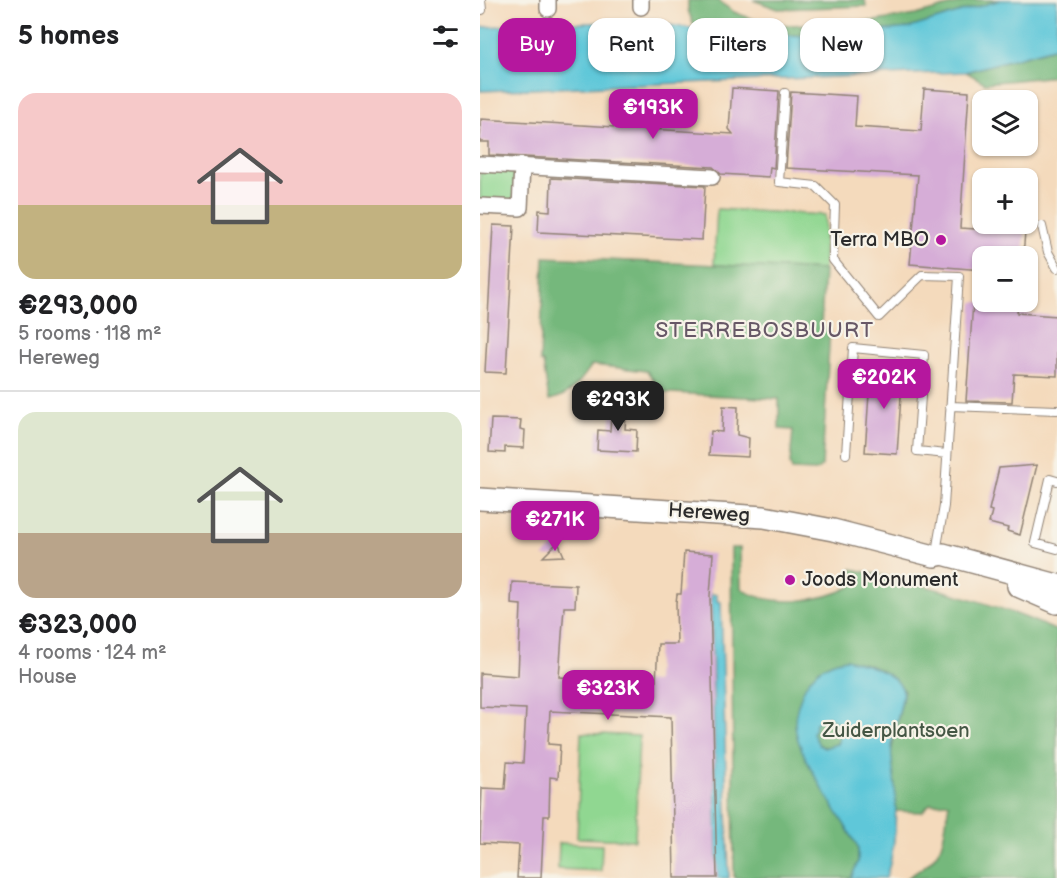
<!DOCTYPE html>
<html lang="en">
<head>
<meta charset="utf-8">
<style>
  body { margin:0; font-family:"Balsamiq Sans",sans-serif; background:#f6f6f6; color:#202124; height:100vh; display:flex; flex-direction:column; font-size:22px; white-space:nowrap }
  * { box-sizing:border-box; margin:0 }
  p { font-size:20px; color:#757577 }
  .icon { flex:none; width:33px; height:33px; fill:none; stroke:currentColor; stroke-width:2; stroke-linecap:round; stroke-linejoin:round }
  .map { position:relative; flex:1; overflow:hidden }
  .details { display:flex; flex-direction:column; background:#fff; width:480px }
  .details>* { flex:none }
  .banner { position:absolute; left:18px; top:18px; width:468px; height:54px; display:flex; gap:12px }
  .controls { position:absolute; left:492px; top:90px; display:grid; gap:12px }
  .controls a { display:grid; place-items:center; width:66px; height:66px; border-radius:12px; background:#fff; box-shadow:0 2px 4px #0004; font-size:30px }
  .price { position:absolute; translate:-50% -51px; padding:0 14px; border-radius:12px; background:#b5179e; color:#fff; font-size:20px; line-height:39px; filter:drop-shadow(0 2px 3px #0008) }
  .price::after { content:''; position:absolute; left:50%; top:36px; width:18px; height:14px; margin-left:-9px; background:inherit; clip-path:polygon(0 0,100% 0,50% 100%) }
  .price.current { background:#222; color:#fff }
  ul { padding:0; list-style:none }
  li { display:grid; align-content:center; gap:12px; height:318px; padding:0 18px }
  li+li { border-top:2px solid #e0e0e0 }
  li span { display:grid; place-items:center; height:186px; border-radius:18px; color:#555 }
  li>.icon { margin-inline-start:auto }
  span .icon { width:108px; height:108px; fill:#fffc; stroke-width:1 }
  li b { font-size:26px }
  h2 { display:flex; justify-content:space-between; align-items:center; height:72px; padding:0 18px; font-size:26px }
  .tag { padding:0 21px; border-radius:18px; background:#fff; box-shadow:0 2px 4px #0004; font-size:21px; line-height:54px }
  .tag.current { background:#b5179e; color:#fff }
  main { display:flex; flex:1; min-height:0 }
  .map>svg:first-child { display:block }
</style>
</head>
<body>
<main>
<section class="details">
<h2>5 homes<svg class="icon" aria-label="filters" viewBox="0 0 24 24"><path d="M4 7h16M4 17h16"/><circle cx="9" cy="7" r="2"/><circle cx="15" cy="17" r="2"/></svg></h2>
<ul>
<li><span style="background:linear-gradient(#f6c9c9 60%,#c2b280 0)"><svg class="icon" aria-label="home" viewBox="0 0 24 24"><path d="M3 11l9-7 9 7M6 9v11h12V9"/></svg></span><div><b>€293,000</b><p>5 rooms · 118 m²</p><p>Hereweg</p></div></li>
<li><span style="background:linear-gradient(#dfe7d0 65%,#b9a48a 0)"><svg class="icon" aria-label="home" viewBox="0 0 24 24"><path d="M3 11l9-7 9 7M6 9v11h12V9"/></svg></span><div><b>€323,000</b><p>4 rooms · 124 m²</p><p>House</p></div></li>
</ul>
</section>
<div class="map">
<svg width="577" height="878" viewBox="0 0 577 878">
  <rect width="100%" height="100%" fill="#f7f3e8"/>
  <filter id="ink" filterUnits="userSpaceOnUse"><feTurbulence type="fractalNoise" baseFrequency=".0167" numOctaves="2"/><feDisplacementMap in="SourceGraphic" scale="12" xChannelSelector="R" yChannelSelector="G"/><feConvolveMatrix kernelMatrix="1 2 1 2 8 2 1 2 1" color-interpolation-filters="sRGB"/></filter>
  <filter id="wash" filterUnits="userSpaceOnUse"><feTurbulence type="fractalNoise" baseFrequency=".008" numOctaves="4" result="noise"/><feDisplacementMap in="SourceGraphic" scale="24" xChannelSelector="R" yChannelSelector="G"/><feGaussianBlur stdDeviation="1.35" result="paint"/><feColorMatrix in="noise" values="0 0 0 0 0 0 0 0 0 0 0 0 0 0 0 0 0 1.4 0 .05"/><feComposite in="paint" operator="in"/></filter>
  <g filter="url(#wash)">
    <rect width="100%" height="100%" fill="#f4dabc"/>
    <path fill="#90d791" stroke="#5e815e" stroke-width="1.5" d="M0,170L34,171V200L30,202L0,200Z
      M237,209L345,215L344,270L234,265Z
      M101,733L159,736L155,840L97,838Z
      M79,843L122,845L121,871L78,869Z"/>
    <path fill="#74b87b" stroke="#507253" stroke-width="1.5" d="M208,0H237L254,12L282,23L310,25L395,21L436,15L490,0H520L429,28L346,36L275,35L215,29L208,10Z
      M273,0H385L386,6L298,9Z
      M577,47V76L505,83L486,72Z
      M64,257L344,270L341,327L350,329L342,466L336,471L312,470L310,464L313,430L299,429V399L174,392L175,382L167,371L112,365C99,383 91,396 69,400L63,362H60Z
      M251,548H260L261,588C289,609 342,602 372,586V569C441,584 512,601 577,631V878H427C466,855 462,845 469,803L450,804L442,812L415,811L411,753L424,690C405,666 364,650 339,670L326,758L378,847V862L371,878H254Z
      M332 732a15 15 0 1 1 30 0a15 15 0 1 1-30 0Z"/>
    <path fill="#5ec7d9" stroke="#447982" stroke-width="1.5" fill-rule="evenodd" d="M520,0H577V47L485,72L0,91V27L160,21L253,34L346,36L429,28Z
      M231,594L237,595V601L241,602L249,878H237Z
      M366,659C382,663 414,672 422,688C426,696 413,729 412,741C410,758 414,771 415,787C417,818 416,848 406,878H371L378,862V847C362,819 321,760 316,732C313,718 318,704 323,691C331,673 346,662 366,659ZM348,716L359,724L361,734L357,744L344,748L339,745L333,734L336,723Z"/>
    <g id="blocks">
      <path fill="#d6add7" d="M252,88L299,91L294,168L290,167L289,177L241,174L233,167L9,155V142H0L1,119L253,134L249,129Z
        M444,89L489,92L480,228L545,232L543,256H502V270L430,264L438,175L306,168L311,92L377,96L375,127L441,131Z
        M71,178L225,186L222,240L58,232L59,210L70,211Z
        M13,225L34,226L26,373L5,372Z
        M493,302H538L537,313L577,316V376L534,374L532,402L486,401Z
        M391,365L423,368L417,454L385,452Z
        M132,400L147,401L145,429L157,430L156,452L117,450L118,430L130,431Z
        M243,406L258,407L257,435L269,438L268,457L229,455L231,431L242,432Z
        M11,419L41,420L40,429L45,430L44,448L25,447V453L9,452Z
        M557,465L540,535L527,531L528,528L509,523L512,511L509,510L519,468Z
        M78,542L84,556L63,557Z
        M204,552L233,554L230,596L237,878H194L191,717L70,711L68,744L80,745L78,778L70,777L69,816H64L61,878H37L39,845L0,843L2,788L25,789L27,762L43,763L46,709L0,707V673L38,676L41,605L31,604L32,582L96,585L95,607H84L79,677L176,682L178,644H197L196,603L197,594H201Z"/>
    </g>
  </g>
  <g filter="url(#ink)">
    <use href="#blocks" fill-opacity="0" stroke="#908274" stroke-width="1.5"/>
    <g fill="none" stroke-linecap="round" stroke-linejoin="round">
      <defs>
        <path id="service" d="M1,0L2,10
          M305,93L299,182L336,186L355,205L353,260L399,317L442,275L479,276L464,506L456,552
          M562,226L568,252L577,268
          M470,406L577,410
          M366,454L373,348L444,355L437,451L467,454
          M577,481L570,479L555,543L577,549"/>
        <path id="minor" d="M68,0V9
          M161,0V7
          M0,164L232,177
          M0,206L40,208L42,165"/>
        <path id="secondary" d="M0,499L284,517L353,530L454,556L463,554L577,585
          M538,586L577,603"/>
      </defs>
      <use href="#service" stroke="#908274" stroke-width="10"/>
      <use href="#minor" stroke="#908274" stroke-width="18"/>
      <use href="#secondary" stroke="#908274" stroke-width="24"/>
      <use href="#service" stroke="#fff" stroke-width="8"/>
      <use href="#minor" stroke="#fff" stroke-width="15"/>
      <use href="#secondary" stroke="#fff" stroke-width="21"/>
    </g>
  </g>
  <g fill="#b5179e" stroke="#f7f3e8" stroke-width="2">
    <circle cx="461" cy="240" r="6"/>
    <circle cx="310" cy="580" r="6"/>
  </g>
  <g text-anchor="middle" dominant-baseline="central" stroke-width="4.5" stroke-linejoin="round" paint-order="stroke">
    <g font-size="20" fill="#2b2b2b" stroke="#f7f3e8" text-anchor="end">
      <text x="449" y="240">Terra MBO</text>
      <text x="322" y="580" text-anchor="start">Joods Monument</text>
    </g>
    <g font-size="20" fill="#2b2b2b" stroke="#f7f3e8">
      <text transform="translate(229 513) rotate(4)">Hereweg</text>
    </g>
    <g font-size="20" fill="#445644" stroke="#f7f3e8">
      <text x="416" y="731">Zuiderplantsoen</text>
    </g>
    <g font-size="21" letter-spacing="1.5" fill="#675867" stroke="#f7f3e8">
      <text x="285" y="330">STERREBOSBUURT</text>
    </g>
  </g>
</svg>
<div class="controls">
<a><svg class="icon" aria-label="layers" viewBox="0 0 24 24"><path d="M12 4l9 5-9 5-9-5zM3 14l9 5 9-5"/></svg></a>
<a>+</a>
<a>−</a>
</div>
<b class="price" style="left:173px;top:140px">€193K</b>
<b class="price" style="left:404px;top:410px">€202K</b>
<b class="price current" style="left:138px;top:432px">€293K</b>
<b class="price" style="left:75px;top:552px">€271K</b>
<b class="price" style="left:128px;top:721px">€323K</b>
<div class="banner">
<a class="tag current">Buy</a>
<a class="tag">Rent</a>
<a class="tag">Filters</a>
<a class="tag">New</a>
</div>
</div>
</main>
</body>
</html>
